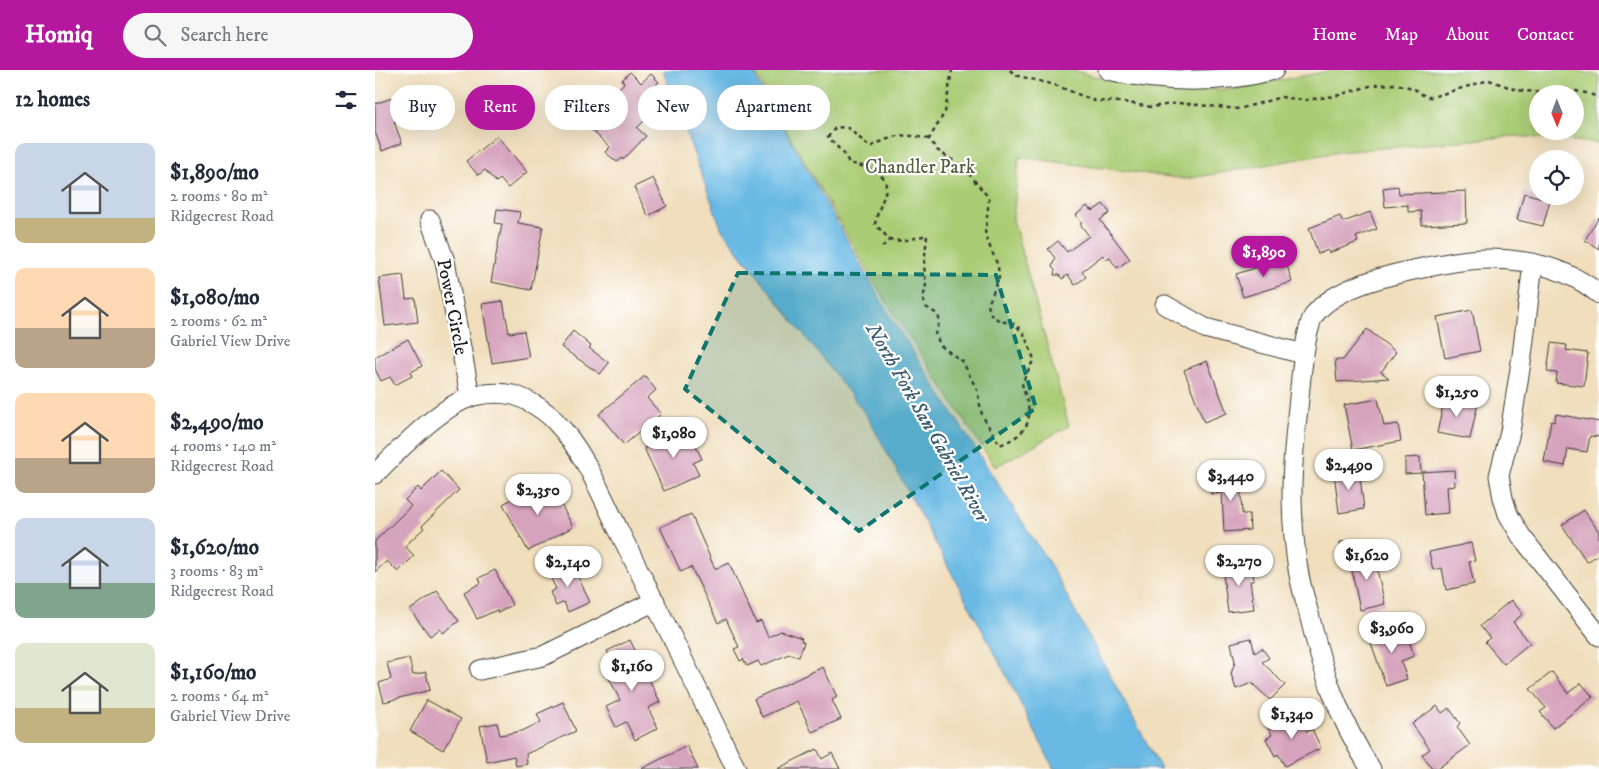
<!DOCTYPE html>
<html lang="en">
<head>
<meta charset="utf-8">
<style>
  body { margin:0; font-family:"IM FELL DW Pica",serif; background:#f6f6f7; color:#1f2937; height:100vh; display:flex; flex-direction:column; font-size:19px; white-space:nowrap }
  * { box-sizing:border-box; margin:0 }
  p { font-size:16px; color:#747a83 }
  .icon { flex:none; width:28px; height:28px; fill:none; stroke:currentColor; stroke-width:2; stroke-linecap:round; stroke-linejoin:round }
  .map { position:relative; flex:1; overflow:hidden }
  .drawer { display:flex; flex-direction:column; background:#fff; width:375px }
  .drawer>* { flex:none }
  .top-card { position:absolute; left:15px; top:15px; width:475px; height:45px; display:flex; gap:10px }
  .needle { width:32px; rotate:179deg }
  .controls { position:absolute; left:1154px; top:15px; display:grid; gap:10px }
  .controls a { display:grid; place-items:center; width:55px; height:55px; border-radius:50%; background:#fff; box-shadow:0 5px 20px #0002; font-size:25px }
  .price { position:absolute; translate:-50% -42px; padding:0 11px; border-radius:18px; background:#fff; color:#222; font-size:16px; line-height:32px; filter:drop-shadow(0 1px 2px #0008) }
  .price::after { content:''; position:absolute; left:50%; top:30px; width:15px; height:11px; margin-left:-8px; background:inherit; clip-path:polygon(0 0,100% 0,50% 100%) }
  .price.current { background:#b5179e; color:#fff }
  ul { padding:0; list-style:none }
  li { display:flex; align-items:center; gap:15px; height:125px; padding:0 15px }
  li span { display:grid; place-items:center; flex:none; width:140px; height:100px; border-radius:10px; color:#555 }
  li>.icon { margin-inline-start:auto }
  span .icon { width:60px; height:60px; fill:#fffc; stroke-width:1 }
  li b { font-size:21px }
  h2 { display:flex; justify-content:space-between; align-items:center; height:60px; padding:0 15px; font-size:21px }
  .chip { padding:0 18px; border-radius:22px; background:#fff; box-shadow:0 5px 20px #0002; font-size:18px; line-height:45px }
  .chip.current { background:#b5179e; color:#fff }
  header { display:flex; align-items:center; gap:30px; box-sizing:border-box; height:70px; padding:0 25px; background:#b5179e; color:#fff }
  header strong { font-size:24px }
  nav { display:flex; gap:28px; margin-inline-start:auto; font-size:18px }
  .search { width:350px; height:45px; background:#f6f6f7; display:flex; align-items:center; gap:12px; box-sizing:border-box; padding:0 18px; border-radius:28px; color:#747a83; font-size:19px }
  main { display:flex; flex:1; min-height:0 }
  .map>svg:first-child { display:block }
</style>
</head>
<body>
<header>
<strong>Homiq</strong>
<div class="search"><svg class="icon" aria-label="search" viewBox="0 0 24 24"><circle cx="10" cy="10" r="6"/><path d="M15 15l6 6"/></svg>Search here</div>
<nav><a>Home</a><a>Map</a><a>About</a><a>Contact</a></nav>
</header>
<main>
<section class="drawer">
<h2>12 homes<svg class="icon" aria-label="filters" viewBox="0 0 24 24"><path d="M4 7h16M4 17h16"/><circle cx="9" cy="7" r="2"/><circle cx="15" cy="17" r="2"/></svg></h2>
<ul>
<li><span style="background:linear-gradient(#c9d6e8 75%,#c2b280 0)"><svg class="icon" aria-label="home" viewBox="0 0 24 24"><path d="M3 11l9-7 9 7M6 9v11h12V9"/></svg></span><div><b>$1,890/mo</b><p>2 rooms · 80 m²</p><p>Ridgecrest Road</p></div></li>
<li><span style="background:linear-gradient(#ffd9b3 60%,#b9a48a 0)"><svg class="icon" aria-label="home" viewBox="0 0 24 24"><path d="M3 11l9-7 9 7M6 9v11h12V9"/></svg></span><div><b>$1,080/mo</b><p>2 rooms · 62 m²</p><p>Gabriel View Drive</p></div></li>
<li><span style="background:linear-gradient(#ffd9b3 65%,#b9a48a 0)"><svg class="icon" aria-label="home" viewBox="0 0 24 24"><path d="M3 11l9-7 9 7M6 9v11h12V9"/></svg></span><div><b>$2,490/mo</b><p>4 rooms · 140 m²</p><p>Ridgecrest Road</p></div></li>
<li><span style="background:linear-gradient(#c9d6e8 65%,#7fa58c 0)"><svg class="icon" aria-label="home" viewBox="0 0 24 24"><path d="M3 11l9-7 9 7M6 9v11h12V9"/></svg></span><div><b>$1,620/mo</b><p>3 rooms · 83 m²</p><p>Ridgecrest Road</p></div></li>
<li><span style="background:linear-gradient(#dfe7d0 65%,#c2b280 0)"><svg class="icon" aria-label="home" viewBox="0 0 24 24"><path d="M3 11l9-7 9 7M6 9v11h12V9"/></svg></span><div><b>$1,160/mo</b><p>2 rooms · 64 m²</p><p>Gabriel View Drive</p></div></li>
</ul>
</section>
<div class="map">
<svg width="1224" height="699" viewBox="0 0 1224 699">
  <rect width="100%" height="100%" fill="#fff"/>
  <filter id="ink" filterUnits="userSpaceOnUse"><feTurbulence type="fractalNoise" baseFrequency=".02" numOctaves="2"/><feDisplacementMap in="SourceGraphic" scale="10" xChannelSelector="R" yChannelSelector="G"/><feConvolveMatrix kernelMatrix="1 2 1 2 8 2 1 2 1" color-interpolation-filters="sRGB"/></filter>
  <filter id="wash" filterUnits="userSpaceOnUse"><feTurbulence type="fractalNoise" baseFrequency=".0096" numOctaves="4" result="noise"/><feDisplacementMap in="SourceGraphic" scale="20" xChannelSelector="R" yChannelSelector="G"/><feGaussianBlur stdDeviation="1.12" result="paint"/><feColorMatrix in="noise" values="0 0 0 0 0 0 0 0 0 0 0 0 0 0 0 0 0 1.4 0 .05"/><feComposite in="paint" operator="in"/></filter>
  <g filter="url(#wash)">
    <rect width="100%" height="100%" fill="#f0debc"/>
    <path fill="#aacc75" stroke="#637448" fill-rule="evenodd" d="M379,0H697L770,20L860,19L959,0H1198L1224,6V73L1140,66L964,82L811,109L644,87L638,149L694,356L620,397L500,214L410,58ZM1162,24H1200V61H1162Z"/>
    <path fill="#69b9e4" stroke="#426a80" d="M288,0H378L385,16L516,248L674,493L786,699H679L626,595L493,347L347,160Z"/>
    <g id="blocks">
      <path fill="#d6a3bc" d="M255,2L266,13L276,4L284,12L276,20L288,32L262,58L271,66L248,90L247,88L242,92L230,82L235,77L213,57L229,40L226,37L249,13L247,10Z
        M25,25L33,47L19,52L27,73L7,81L0,62V34Z
        M122,66L152,102L133,118L125,109L121,112L110,100L103,105L91,91Z
        M278,108L292,136L273,146L259,117Z
        M1023,116L1024,124L1091,121L1092,153L1047,155L1046,141L1033,142V135L1010,137L1008,118Z
        M1149,123L1175,130L1168,156L1142,150Z
        M728,134L735,143L725,150L755,189L742,198L734,187L731,190L728,185L707,201L711,207L700,215L693,205L687,209L684,205H679L680,200L677,197L680,188L673,179L683,171L692,182L714,166L705,154L707,153L701,145L712,136L715,140L717,139L718,141Z
        M122,139L145,142L143,153L168,157L156,220L116,212L127,154L120,153Z
        M995,142L1002,159L981,167L983,172L954,183L953,180L943,184L934,158L965,146L968,152Z
        M1224,147V179L1210,170Z
        M910,189L917,212L868,227L861,204Z
        M28,205L31,229L40,228L43,252L10,256L4,208Z
        M128,231L134,263L149,261L154,287L117,293L107,234Z
        M1097,240L1105,281L1070,288L1062,247Z
        M992,259L1021,282L1006,302L1014,308L962,312L960,290H968Z
        M198,261L216,276L214,278L234,293L225,304L186,277Z
        M33,269L47,296L36,302L37,306L20,315L15,307L6,311L0,299V287Z
        M1176,273L1192,275L1191,280L1213,283L1209,316L1181,313L1182,303L1172,302Z
        M832,291L852,343L829,352L809,300Z
        M270,306L281,320L272,328L286,344L249,375L224,344Z
        M1070,326L1103,333L1095,369L1062,363Z
        M1003,329L1009,356L1023,354L1026,371L978,380L969,335Z
        M1181,344L1224,352V367L1215,366L1212,382L1193,379L1190,396L1169,392L1176,351L1179,352Z
        M312,357L327,389L318,393L324,405L289,421L269,378Z
        M1045,387L1046,403L1030,404V388Z
        M984,399L989,439L964,443L959,402Z
        M1079,400L1080,416L1072,417L1074,443L1050,445L1047,402Z
        M66,401L84,420L47,456L49,458L30,476L39,486L23,502L12,491L0,502V471L36,436L30,430L43,417L46,421Z
        M865,405L867,444H874L875,460L849,462L847,423L836,424L835,407Z
        M173,410L198,457L153,481L128,434Z
        M1209,440L1224,462V484L1212,492L1187,455Z
        M316,444L340,499L354,493L381,553L386,551L393,567L406,561L427,568L426,571L429,572L424,587L414,584L386,596L383,591L372,596L368,589L365,591L359,579L364,577L351,549L343,553L316,497L306,502L285,457Z
        M980,471L981,485L967,487L965,472Z
        M1096,473L1100,491L1094,492L1099,514L1071,520L1067,498L1058,500L1054,482Z
        M998,482L1010,534L985,540L974,487Z
        M196,492L215,532L193,542L189,532L181,536L175,522L181,519L173,502Z
        M877,493L879,511H875L879,539L853,542L847,497Z
        M120,500L137,535L123,543L122,540L102,549L89,522L106,513L104,508Z
        M62,521L84,551L68,563L65,559L55,566L35,540Z
        M1136,530L1148,544L1138,552L1155,573L1129,594L1110,572L1115,568L1105,556Z
        M1029,555L1039,586L1026,591L1032,609L1011,616L994,567Z
        M876,568L880,583L887,578L894,588L887,592L910,615L895,630L877,613L861,619L856,604L860,592L856,573Z
        M255,570L285,632L273,638L283,658L260,670L251,652L241,657L231,637L245,630L234,608L243,603L232,581Z
        M34,588L38,605L51,602L55,620L9,632L4,613L16,609L12,593Z
        M448,597L462,627L457,630L466,649L437,662L422,631L387,647L379,629Z
        M1177,602L1193,623L1206,613L1218,627L1178,658L1165,642L1171,638L1155,619Z
        M52,630L86,649L68,680L35,661Z
        M188,632L201,661L151,684L152,694L141,696L139,686L112,692L105,656L122,653L125,665L147,661L166,652L162,644Z
        M1062,636L1067,643L1074,638L1085,653L1082,657L1095,675L1062,699H1057L1047,685L1055,679L1037,654Z
        M922,642L932,662L937,659L946,678L910,696L903,684L900,686L891,669L897,665L893,657Z
        M312,676L323,699H266Z
        M442,679L447,689L457,683L465,699H402Z"/>
    </g>
  </g>
  <g filter="url(#ink)">
    <use href="#blocks" fill-opacity="0" stroke="#3c3934" stroke-width="1"/>
    <g fill="none" stroke-linecap="round" stroke-linejoin="round">
      <defs>
        <path id="minor" d="M733,0C788,13 844,14 899,0
          M55,150L70,191L95,326
          M1158,193L1147,286L1135,362L1124,406L1128,428L1133,444L1146,466L1224,566
          M790,235L830,258L928,284
          M0,404C23,381 72,329 104,325C114,323 128,323 138,325C152,329 170,340 180,351C209,381 226,424 244,461C284,540 323,620 361,699
          M105,600L168,586L280,531
          M996,699C964,650 947,600 934,544C930,529 925,514 923,499C919,474 917,447 917,421C917,390 921,358 924,328C926,305 928,284 933,262C935,257 935,251 938,247C958,214 1032,201 1068,194C1120,183 1182,189 1224,224"/>
      </defs>
      <use href="#minor" stroke="#3c3934" stroke-width="21"/>
      <path stroke="#3c3934" stroke-width="2.5" stroke-dasharray="4 4" stroke-linecap="butt" d="M635,0L640,5L680,15L720,31L748,32L776,37L803,33L864,39L906,27L931,30L960,26L998,15L1020,14L1038,18L1051,27H1057L1114,10L1142,20L1169,23L1201,21L1215,24L1224,28
        M554,69C525,63 522,64 495,77L473,58L461,57L453,67L470,85L474,93C486,96 513,100 511,119C509,129 502,142 500,154L515,170L528,171L552,165L549,195L551,215L548,229L551,237L562,244L565,251L560,264L566,276L588,292L602,320L607,345L625,375C642,368 658,358 653,336C652,328 648,321 647,313L659,289L649,264L640,254L625,251L616,245L613,235L624,208L623,196L610,165L614,128L589,98L562,80L554,69L570,42L577,0
        M507,177L515,170"/>
      <use href="#minor" stroke="#fff" stroke-width="19"/>
    </g>
  </g>
  <path fill="#0f766e" fill-opacity="0.2" stroke="#0f766e" stroke-width="4" stroke-dasharray="10 6" stroke-linejoin="round" d="M363,203L621,205L661,338L484,461L310,319Z"/>
  <g text-anchor="middle" dominant-baseline="central" stroke-width="4.5" stroke-linejoin="round" paint-order="stroke">
    <g font-size="19" fill="#556240" stroke="#fff">
      <text x="545" y="97">Chandler Park</text>
    </g>
    <g font-size="19" fill="#1c1c1c" stroke="#fff">
      <text transform="translate(77 237) rotate(79)">Power Circle</text>
    </g>
    <g font-size="20" font-style="italic" fill="#3b5b6c" stroke="#fff">
      <text transform="translate(552 353) rotate(60)">North Fork San Gabriel River</text>
    </g>
  </g>
</svg>
<div class="controls">
<a><svg class="needle" viewBox="-14 -14 28 28"><path d="M0-13l5 13h-10z" fill="#e53935"/><path d="M0 13l5-13h-10z" fill="#747a83"/></svg></a>
<a><svg class="icon" aria-label="locate" viewBox="0 0 24 24"><circle cx="12" cy="12" r="6"/><path d="M12 2v4M12 18v4M2 12h4M18 12h4"/></svg></a>
</div>
<b class="price current" style="left:889px;top:208px">$1,890</b>
<b class="price" style="left:1082px;top:348px">$1,250</b>
<b class="price" style="left:299px;top:389px">$1,080</b>
<b class="price" style="left:974px;top:421px">$2,490</b>
<b class="price" style="left:856px;top:432px">$3,440</b>
<b class="price" style="left:163px;top:446px">$2,350</b>
<b class="price" style="left:992px;top:511px">$1,620</b>
<b class="price" style="left:864px;top:517px">$2,270</b>
<b class="price" style="left:193px;top:518px">$2,140</b>
<b class="price" style="left:1017px;top:584px">$3,960</b>
<b class="price" style="left:257px;top:622px">$1,160</b>
<b class="price" style="left:917px;top:670px">$1,340</b>
<div class="top-card">
<a class="chip">Buy</a>
<a class="chip current">Rent</a>
<a class="chip">Filters</a>
<a class="chip">New</a>
<a class="chip">Apartment</a>
</div>
</div>
</main>
</body>
</html>
